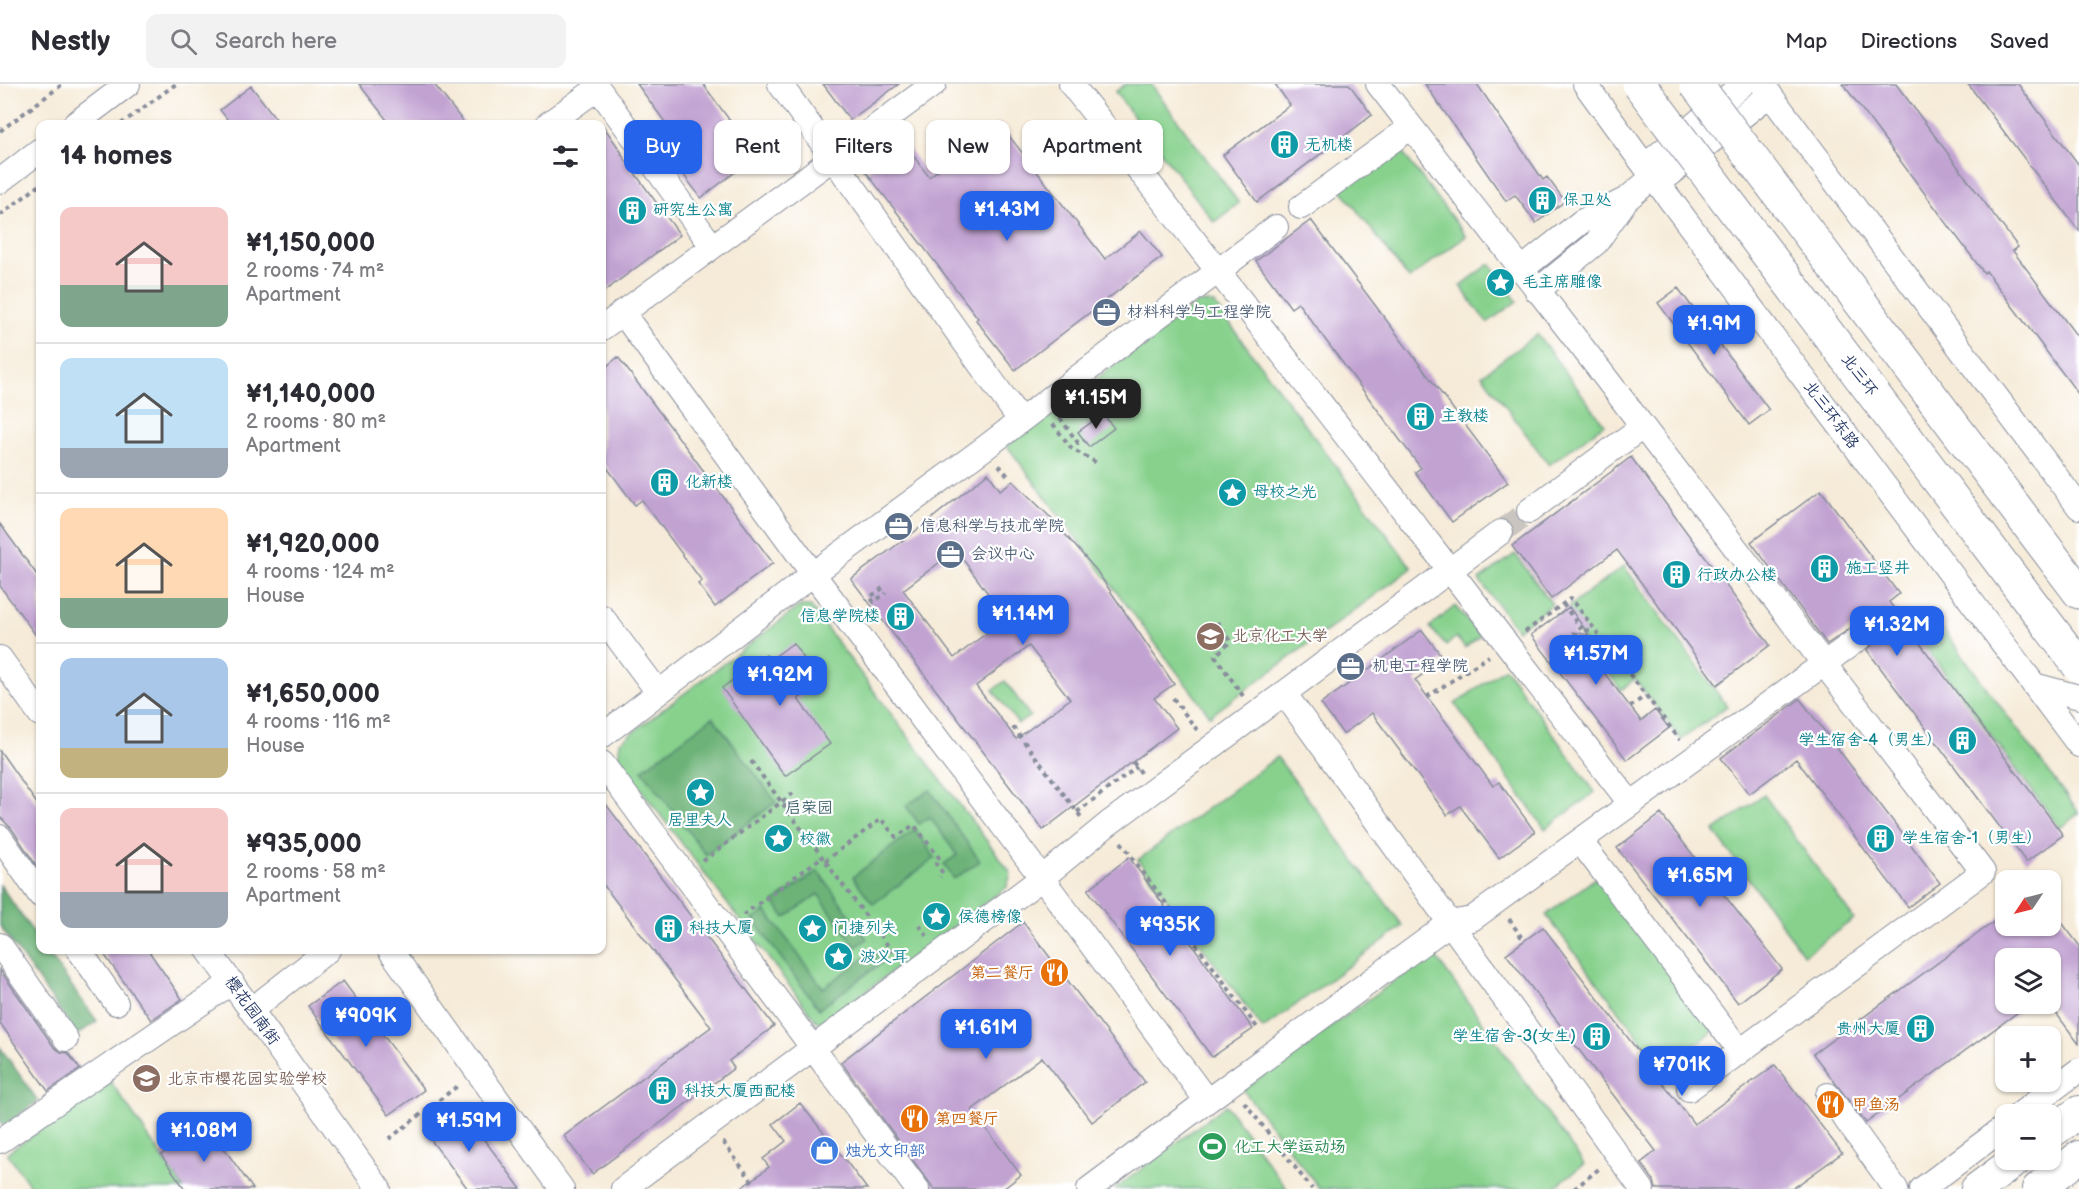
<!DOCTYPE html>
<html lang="en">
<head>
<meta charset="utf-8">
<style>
  body { margin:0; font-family:"Balsamiq Sans","LXGW WenKai TC",sans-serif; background:#f2f2f3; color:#2b2b33; height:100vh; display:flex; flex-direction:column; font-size:22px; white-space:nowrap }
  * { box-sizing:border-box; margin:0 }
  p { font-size:20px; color:#7c7c81 }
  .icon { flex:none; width:33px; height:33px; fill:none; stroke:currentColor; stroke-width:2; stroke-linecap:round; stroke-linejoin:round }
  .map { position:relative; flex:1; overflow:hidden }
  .details { position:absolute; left:36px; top:36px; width:570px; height:834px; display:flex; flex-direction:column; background:#fff; border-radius:12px; box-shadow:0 2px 4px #0004 }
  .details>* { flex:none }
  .guide { position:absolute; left:624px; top:36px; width:570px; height:54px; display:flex; gap:12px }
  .needle { width:39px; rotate:235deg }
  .tools { position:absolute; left:1995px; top:786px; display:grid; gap:12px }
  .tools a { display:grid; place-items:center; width:66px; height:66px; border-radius:12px; background:#fff; box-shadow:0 2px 4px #0004; font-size:30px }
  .price { position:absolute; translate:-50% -51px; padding:0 14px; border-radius:12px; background:#2563eb; color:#fff; font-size:20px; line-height:39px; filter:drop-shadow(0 2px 3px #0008) }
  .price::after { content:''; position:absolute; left:50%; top:36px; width:18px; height:14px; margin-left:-9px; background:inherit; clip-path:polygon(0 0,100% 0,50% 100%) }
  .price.current { background:#222; color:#fff }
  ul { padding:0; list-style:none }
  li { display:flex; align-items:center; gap:18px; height:150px; padding:0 24px }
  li+li { border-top:2px solid #e1e1e2 }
  li span { display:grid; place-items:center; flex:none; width:168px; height:120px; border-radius:12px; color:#555 }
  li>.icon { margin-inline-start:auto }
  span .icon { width:72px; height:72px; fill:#fffc; stroke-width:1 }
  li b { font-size:26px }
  h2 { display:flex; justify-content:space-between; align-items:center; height:72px; padding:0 24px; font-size:26px }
  .chip { padding:0 21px; border-radius:12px; background:#fff; box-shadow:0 2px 4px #0004; font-size:21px; line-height:54px }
  .chip.current { background:#2563eb; color:#fff }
  header { display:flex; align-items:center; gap:36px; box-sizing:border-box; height:84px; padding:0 30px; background:#fff; border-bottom:2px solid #e1e1e2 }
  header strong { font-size:28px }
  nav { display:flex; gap:33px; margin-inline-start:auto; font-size:21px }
  .search { width:420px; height:54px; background:#f2f2f3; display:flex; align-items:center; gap:15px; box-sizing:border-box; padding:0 21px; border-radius:12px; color:#7c7c81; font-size:22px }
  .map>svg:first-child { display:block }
</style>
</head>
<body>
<header>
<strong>Nestly</strong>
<div class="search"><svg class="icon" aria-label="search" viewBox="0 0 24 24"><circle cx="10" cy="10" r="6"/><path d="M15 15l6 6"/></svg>Search here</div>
<nav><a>Map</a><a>Directions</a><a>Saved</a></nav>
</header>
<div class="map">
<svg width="2079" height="1105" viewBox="0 0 2079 1105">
  <rect width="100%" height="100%" fill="#fff"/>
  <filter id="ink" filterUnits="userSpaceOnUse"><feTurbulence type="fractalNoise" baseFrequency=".0167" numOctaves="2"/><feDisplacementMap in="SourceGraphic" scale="12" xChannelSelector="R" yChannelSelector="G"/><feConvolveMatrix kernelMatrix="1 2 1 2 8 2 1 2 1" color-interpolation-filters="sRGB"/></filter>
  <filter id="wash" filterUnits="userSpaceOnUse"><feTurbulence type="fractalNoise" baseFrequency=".008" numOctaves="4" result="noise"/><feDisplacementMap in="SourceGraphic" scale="24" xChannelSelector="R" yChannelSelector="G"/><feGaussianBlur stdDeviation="1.35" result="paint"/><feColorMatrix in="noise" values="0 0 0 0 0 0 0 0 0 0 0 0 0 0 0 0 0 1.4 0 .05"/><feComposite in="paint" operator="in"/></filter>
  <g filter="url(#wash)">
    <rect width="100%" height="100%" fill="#f6ebd8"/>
    <path fill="#87d18d" stroke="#518076" stroke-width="1.5" d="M1126,0H1151L1239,119L1214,138L1115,8Z
      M1397,61L1466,152L1409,195L1340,104Z
      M1490,180L1517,217L1487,239L1460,202Z
      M1199,218L1215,220L1412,484L1210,632L1007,362Z
      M1537,250L1604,340L1549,381L1482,291Z
      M1515,470L1552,520L1517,546L1479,496Z
      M1624,482L1727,622L1681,656L1635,595L1621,606L1562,528Z
      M800,522H810L1011,789L1007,803L824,938L816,937L618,675L620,658Z
      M1455,522L1480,552L1465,564L1456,553L1446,562L1430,543Z
      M1929,526L2079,729L2060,744L1909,541Z
      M1505,584L1595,708L1545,745L1455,620Z
      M1005,597L1030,632L1018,640L993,606Z
      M1277,673L1403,842L1263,945L1138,776Z
      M1764,711L1854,835L1804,871L1714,747Z
      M1597,793L1714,947L1663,985L1546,831Z
      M1433,869L1584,1080L1552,1105H1320L1243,1006Z
      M111,998L184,1105H32L7,1069Z
      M1226,1021L1287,1105H1115Z"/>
    <path fill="#6db378" stroke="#44716b" stroke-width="1.5" d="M713,633L776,718L706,771L642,686Z
      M930,706L980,777L954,795L944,780L957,771L930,733L919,740L906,722Z
      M915,745L935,774L873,820L853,793Z
      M818,787L867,855L856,863L818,810L785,834L774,818Z
      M0,801L40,858V866H46L97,937L77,951L0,842Z
      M766,827L823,904L876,866L884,877L819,925L753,836Z
      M0,963L38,1017L3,1042L0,1037Z"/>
    <g id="blocks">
      <path fill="#c1a2d1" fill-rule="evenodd" d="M359,0H434L465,40H390Z
        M637,0H703L756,72L701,114L677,82L690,72Z
        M823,0H899L850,36Z
        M1275,0H1349L1372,31L1257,118L1223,71L1290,21Z
        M1425,0H1477L1543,96L1547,93L1565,117L1536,139L1515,111L1506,117Z
        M1843,0H1896L2018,163L2013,167L2079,255V311L1986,187L1984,189Z
        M1968,0H2018L2079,81V147Z
        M251,2L280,40H231L220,26Z
        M999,39L1105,175L1141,147L1162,173L1015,286L976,236L978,234L866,88L904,59L929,93Z
        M602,40L622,69L621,70L680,151L602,209Z
        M1311,136L1508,398L1452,438L1415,388L1421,384L1298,219L1291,224L1256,177Z
        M1678,204L1769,326L1749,341L1658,219Z
        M618,273L773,479L715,523L698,500L702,497L642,416L635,421L602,377V286Z
        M1103,330L1114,344L1089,363L1078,348Z
        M1631,373L1770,561L1717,601L1617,466L1551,515L1512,462Z
        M988,389L1000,406L1013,397L1050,433L1096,486L1174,600L1154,614L1177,644L1043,746L851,495L925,440ZM956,466L1006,534L954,574L903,506ZM1029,562L1070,615L1016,655L976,602Z
        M1821,406L1899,510L1889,518L2063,751L2026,778L1867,566L1878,555L1879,548L1876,541L1870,537L1863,536L1827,560L1751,458Z
        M0,440L40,495V557L0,502Z
        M1569,523L1589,551L1573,548L1641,637L1655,626L1669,644L1627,676L1531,551Z
        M1422,546L1444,575L1415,596L1493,702L1499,698L1535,748L1499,774L1460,722L1447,731L1372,629L1343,650L1321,620Z
        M793,559L821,599L798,615L830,660L785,692L722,604L766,571L770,576Z
        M1800,615L1940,799L1908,823L1796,675L1749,710L1721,674Z
        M0,667L40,724V787L12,745L0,733Z
        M602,715L774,942L729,977L734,984L592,1090L564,1052L711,943L602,799Z
        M1661,730L1782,885L1738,919L1617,764Z
        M1129,773L1253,945L1212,973L1088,806Z
        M2050,823L2079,861V960L2050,921V874H2006V920H2029L1866,1039L1813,970L2006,829V842H2050Z
        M1023,838L1145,998L1092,1038L1042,973L972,1026L1021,1091L1003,1105H934L841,978Z
        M1543,843L1694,1040L1775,981L1842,1069L1792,1105H1656L1654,1097L1641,1079L1656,1067L1506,870Z
        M101,866H148L182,915L151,936Z
        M0,886L54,963L61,968L68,969L80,985L48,1007L0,939Z
        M343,897L424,1006L389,1031L308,922Z
        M800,1019L846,1077L867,1105H740L769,1083L763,1075L786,1057L773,1040Z
        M458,1021L498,1074L521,1105H468L424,1047Z
        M206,1039L253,1105H185L161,1071Z"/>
    </g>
  </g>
  <g filter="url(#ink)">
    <use href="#blocks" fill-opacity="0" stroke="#888d9b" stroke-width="1.5"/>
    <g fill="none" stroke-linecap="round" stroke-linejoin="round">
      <path stroke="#cac5c0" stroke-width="24" stroke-dasharray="24 12" stroke-linecap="butt" d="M1501,448L1529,427"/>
      <defs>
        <path id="minor" d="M780,0L1020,336
          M1071,0C1260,238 1444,480 1631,720
          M1378,0L1592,276L1983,788L1689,1005
          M1585,0L1633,66L2079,661
          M1762,0L2079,423
          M75,40L128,0
          M548,40L598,4L712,162
          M1645,82L1743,0
          M0,97L40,66
          M1658,100L1770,10
          M1301,123L1411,43
          M1521,186L1581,138L1627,115L1653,93
          M1537,207L1596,159L1624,119
          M622,228L813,490L1042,794L1207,1017
          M602,244L934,0
          M1529,427L1642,343
          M602,533L658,608
          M0,574L40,630
          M2034,601L2079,613
          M1284,609L1642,1105
          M602,652L813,490L986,363L1276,143
          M602,679L917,1105
          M0,753L40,811
          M1580,757L1740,967
          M0,861L66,955
          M79,866L116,919
          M208,866L379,1105
          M390,866L562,1105
          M251,926L328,866
          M1828,1011L1896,1105
          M2020,1030L2079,986
          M0,1057L232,898
          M623,1105L1042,794L1108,740L1501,448
          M1089,1105L1207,1017L1450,839L1472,835L1865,550
          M1922,1105L2006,1042"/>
        <path id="major" d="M2050,1049L2079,1028
          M1977,1105L2016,1076
          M2038,1105L2079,1073"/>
        <path id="highway" d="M1738,56L2079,508"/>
      </defs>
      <use href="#minor" stroke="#888d9b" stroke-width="26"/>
      <use href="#major" stroke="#888d9b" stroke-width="34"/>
      <use href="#highway" stroke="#888d9b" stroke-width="35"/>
      <path stroke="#888d9b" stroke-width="4" stroke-dasharray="4.5 4.5" stroke-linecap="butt" d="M121,40L176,0
        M0,47L63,0
        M0,131L40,101
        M1060,334L1078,359L1084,356
        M1053,340L1072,365L1099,380
        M999,381L1008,392
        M883,504L870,513L874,518L886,509
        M1563,520L1583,547L1594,545
        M1217,538L1231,557L1215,572L1243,612
        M1525,548L1571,514L1611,567
        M1607 575a10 10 0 1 1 20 0a10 10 0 1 1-20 0Z
        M1624,583L1680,656
        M1427,613L1489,572
        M1173,614L1197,646
        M1630,623L1645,612
        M1013,643L1081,733
        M751,677L897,874
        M1133,678L1142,690
        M1077,728L1137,683
        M1121,758L1259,946
        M703,777L796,707
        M825,777L881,735L896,753L914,741L940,775L936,780L943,789L940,793
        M743,831L822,773
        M1509,835L1524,857
        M919,841L927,852
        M1244,1018L1312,1105
        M389,1055L460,1000
        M723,1058L755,1101
        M1574,1105L1600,1084"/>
      <use href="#minor" stroke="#fff" stroke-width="24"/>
      <use href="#major" stroke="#fff" stroke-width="32"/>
      <use href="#highway" stroke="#fff" stroke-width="33"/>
      <defs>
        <path id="highway-bridge" d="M1639,0L2079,582
          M1696,0L1738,56"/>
      </defs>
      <use href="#highway-bridge" stroke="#888d9b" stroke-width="35" stroke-linecap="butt"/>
      <use href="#highway-bridge" stroke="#fff" stroke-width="33"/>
    </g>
  </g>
  <defs>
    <symbol id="building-disc" viewBox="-11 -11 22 22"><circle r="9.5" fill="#0f9aa8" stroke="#fff"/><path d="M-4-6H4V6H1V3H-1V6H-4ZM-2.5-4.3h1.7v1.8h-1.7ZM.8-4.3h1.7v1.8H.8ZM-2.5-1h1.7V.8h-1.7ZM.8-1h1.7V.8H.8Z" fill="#fff"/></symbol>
    <symbol id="sight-disc" viewBox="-11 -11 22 22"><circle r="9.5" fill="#0f9aa8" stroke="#fff"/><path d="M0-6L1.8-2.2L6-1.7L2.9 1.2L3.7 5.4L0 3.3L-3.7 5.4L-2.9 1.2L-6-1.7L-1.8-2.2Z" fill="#fff"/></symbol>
    <symbol id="office-disc" viewBox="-11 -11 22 22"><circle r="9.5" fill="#5c6f8a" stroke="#fff"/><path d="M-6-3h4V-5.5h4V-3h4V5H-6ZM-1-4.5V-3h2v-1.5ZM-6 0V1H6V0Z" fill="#fff"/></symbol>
    <symbol id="university-disc" viewBox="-11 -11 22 22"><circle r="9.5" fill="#8d6e63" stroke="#fff"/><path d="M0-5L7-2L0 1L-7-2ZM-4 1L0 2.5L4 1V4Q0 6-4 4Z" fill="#fff"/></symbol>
    <symbol id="restaurant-disc" viewBox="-11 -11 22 22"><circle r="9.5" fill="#e8710a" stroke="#fff"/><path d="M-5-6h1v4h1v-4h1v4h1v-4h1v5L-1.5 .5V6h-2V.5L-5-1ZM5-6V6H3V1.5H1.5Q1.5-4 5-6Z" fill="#fff"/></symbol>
    <symbol id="school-disc" viewBox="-11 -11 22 22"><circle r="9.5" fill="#8d6e63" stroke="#fff"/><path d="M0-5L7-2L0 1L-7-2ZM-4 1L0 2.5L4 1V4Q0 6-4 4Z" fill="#fff"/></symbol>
    <symbol id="stadium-disc" viewBox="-11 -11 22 22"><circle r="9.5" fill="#2e9e5b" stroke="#fff"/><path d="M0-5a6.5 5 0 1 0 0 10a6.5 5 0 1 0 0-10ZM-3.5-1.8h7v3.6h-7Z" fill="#fff"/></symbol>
    <symbol id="shop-disc" viewBox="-11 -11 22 22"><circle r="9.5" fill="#3f7fe0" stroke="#fff"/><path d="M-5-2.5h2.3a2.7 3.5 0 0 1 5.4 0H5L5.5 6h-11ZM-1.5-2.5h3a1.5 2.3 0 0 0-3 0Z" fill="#fff"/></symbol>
  </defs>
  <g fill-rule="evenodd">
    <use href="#building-disc" x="1268" y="44" width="33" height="33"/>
    <use href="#building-disc" x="1526" y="100" width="33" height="33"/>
    <use href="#building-disc" x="616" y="110" width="33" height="33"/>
    <use href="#sight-disc" x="1484" y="182" width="33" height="33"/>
    <use href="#office-disc" x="1090" y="212" width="33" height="33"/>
    <use href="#building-disc" x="1404" y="316" width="33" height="33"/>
    <use href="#building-disc" x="648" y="382" width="33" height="33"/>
    <use href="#sight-disc" x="1216" y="392" width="33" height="33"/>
    <use href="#office-disc" x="882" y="426" width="33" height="33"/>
    <use href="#office-disc" x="934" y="454" width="33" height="33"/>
    <use href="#building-disc" x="1808" y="468" width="33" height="33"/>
    <use href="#building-disc" x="1660" y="474" width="33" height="33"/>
    <use href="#building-disc" x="884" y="516" width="33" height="33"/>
    <use href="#university-disc" x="1194" y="536" width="33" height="33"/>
    <use href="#office-disc" x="1334" y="566" width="33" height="33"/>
    <use href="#building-disc" x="1946" y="640" width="33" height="33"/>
    <use href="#sight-disc" x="684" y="692" width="33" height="33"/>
    <use href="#building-disc" x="1864" y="738" width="33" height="33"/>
    <use href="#sight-disc" x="762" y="738" width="33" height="33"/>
    <use href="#sight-disc" x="920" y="816" width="33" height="33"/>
    <use href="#building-disc" x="652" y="828" width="33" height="33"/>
    <use href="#sight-disc" x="796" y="828" width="33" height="33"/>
    <use href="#sight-disc" x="822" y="856" width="33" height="33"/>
    <use href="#restaurant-disc" x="1038" y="872" width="33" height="33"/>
    <use href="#building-disc" x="1904" y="928" width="33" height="33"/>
    <use href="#building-disc" x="1580" y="936" width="33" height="33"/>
    <use href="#school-disc" x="130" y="978" width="33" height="33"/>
    <use href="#building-disc" x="646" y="990" width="33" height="33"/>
    <use href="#restaurant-disc" x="1814" y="1004" width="33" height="33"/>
    <use href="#restaurant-disc" x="898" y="1018" width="33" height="33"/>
    <use href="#stadium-disc" x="1196" y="1046" width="33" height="33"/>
    <use href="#shop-disc" x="808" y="1050" width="33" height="33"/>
  </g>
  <g text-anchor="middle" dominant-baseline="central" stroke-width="4.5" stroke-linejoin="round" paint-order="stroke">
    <g font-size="16" fill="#0d838f" stroke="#fff" text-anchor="start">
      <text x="1305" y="61">无机楼</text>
      <text x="1563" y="116">保卫处</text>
      <text x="653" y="126">研究生公寓</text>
      <text x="1522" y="198">毛主席雕像</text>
      <text x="1441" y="332">主教楼</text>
      <text x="685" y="398">化新楼</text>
      <text x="1253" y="408">母校之光</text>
      <text x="1846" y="484">施工竖井</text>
      <text x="1697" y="491">行政办公楼</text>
      <text x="880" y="532" text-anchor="end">信息学院楼</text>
      <text x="1942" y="656" text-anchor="end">学生宿舍-4（男生）</text>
      <text x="700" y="736" text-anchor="middle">居里夫人</text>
      <text x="1902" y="754">学生宿舍-1（男生）</text>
      <text x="799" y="755">校徽</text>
      <text x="958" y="833">侯德榜像</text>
      <text x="689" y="844">科技大厦</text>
      <text x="833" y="844">门捷列夫</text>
      <text x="860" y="873">波义耳</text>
      <text x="1900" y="945" text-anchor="end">贵州大厦</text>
      <text x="1576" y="952" text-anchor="end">学生宿舍-3(女生)</text>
      <text x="684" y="1007">科技大厦西配楼</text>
    </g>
    <g font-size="16" fill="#4e5e75" stroke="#fff" text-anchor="start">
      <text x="1127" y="228">材料科学与工程学院</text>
      <text x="920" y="442">信息科学与技术学院</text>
      <text x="971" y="470">会议中心</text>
      <text x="1372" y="582">机电工程学院</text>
    </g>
    <g font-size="16" fill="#1b2f5e" stroke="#fff">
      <text transform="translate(1859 291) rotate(53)">北三环</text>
      <text transform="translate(1831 331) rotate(53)">北三环东路</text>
      <text transform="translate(252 927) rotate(54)">樱花园南街</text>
    </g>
    <g font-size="16" fill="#785e54" stroke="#fff" text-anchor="start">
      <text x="1232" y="552">北京化工大学</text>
      <text x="167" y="995">北京市樱花园实验学校</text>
    </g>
    <g font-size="16" fill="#3b606c" stroke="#fff">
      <text x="809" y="724">启荣园</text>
    </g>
    <g font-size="16" fill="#c56008" stroke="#fff" text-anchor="start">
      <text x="1034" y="889" text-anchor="end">第二餐厅</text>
      <text x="1852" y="1021">甲鱼汤</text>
      <text x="935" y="1035">第四餐厅</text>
    </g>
    <g font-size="16" fill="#27864d" stroke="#fff" text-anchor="start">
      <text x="1234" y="1063">化工大学运动场</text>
    </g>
    <g font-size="16" fill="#366cbe" stroke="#fff" text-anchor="start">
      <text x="845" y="1067">烛光文印部</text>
    </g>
  </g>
</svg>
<div class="tools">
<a><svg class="needle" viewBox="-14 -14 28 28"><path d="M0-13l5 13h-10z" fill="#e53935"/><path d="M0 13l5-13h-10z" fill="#7c7c81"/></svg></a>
<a><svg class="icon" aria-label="layers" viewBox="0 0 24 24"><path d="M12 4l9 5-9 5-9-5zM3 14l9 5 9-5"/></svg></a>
<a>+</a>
<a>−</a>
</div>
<b class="price" style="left:1007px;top:158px">¥1.43M</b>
<b class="price" style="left:1714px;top:272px">¥1.9M</b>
<b class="price current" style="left:1096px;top:346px">¥1.15M</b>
<b class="price" style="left:1023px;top:562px">¥1.14M</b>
<b class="price" style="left:1897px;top:573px">¥1.32M</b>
<b class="price" style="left:1596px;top:602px">¥1.57M</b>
<b class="price" style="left:780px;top:623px">¥1.92M</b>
<b class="price" style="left:1700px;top:824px">¥1.65M</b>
<b class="price" style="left:1170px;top:873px">¥935K</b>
<b class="price" style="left:366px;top:964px">¥909K</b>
<b class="price" style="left:986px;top:976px">¥1.61M</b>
<b class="price" style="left:1682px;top:1013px">¥701K</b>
<b class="price" style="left:469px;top:1069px">¥1.59M</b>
<b class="price" style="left:204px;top:1079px">¥1.08M</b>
<div class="guide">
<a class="chip current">Buy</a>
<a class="chip">Rent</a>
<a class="chip">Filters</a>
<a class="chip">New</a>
<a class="chip">Apartment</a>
</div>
<section class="details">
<h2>14 homes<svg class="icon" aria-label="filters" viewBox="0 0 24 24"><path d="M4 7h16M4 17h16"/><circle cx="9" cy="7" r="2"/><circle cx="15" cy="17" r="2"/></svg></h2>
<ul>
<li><span style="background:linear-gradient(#f6c9c9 65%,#7fa58c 0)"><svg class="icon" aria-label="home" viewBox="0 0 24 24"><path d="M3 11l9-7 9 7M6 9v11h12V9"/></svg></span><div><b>¥1,150,000</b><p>2 rooms · 74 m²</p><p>Apartment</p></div></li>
<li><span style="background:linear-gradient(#bfe0f5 75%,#9aa5b1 0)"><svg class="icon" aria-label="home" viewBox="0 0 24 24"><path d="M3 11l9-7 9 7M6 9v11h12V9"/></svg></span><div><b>¥1,140,000</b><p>2 rooms · 80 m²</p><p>Apartment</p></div></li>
<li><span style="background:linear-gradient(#ffd9b3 75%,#7fa58c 0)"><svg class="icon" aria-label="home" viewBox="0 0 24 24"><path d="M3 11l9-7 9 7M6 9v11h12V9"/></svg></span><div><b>¥1,920,000</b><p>4 rooms · 124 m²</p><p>House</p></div></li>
<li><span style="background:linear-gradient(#a9c7e8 75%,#c2b280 0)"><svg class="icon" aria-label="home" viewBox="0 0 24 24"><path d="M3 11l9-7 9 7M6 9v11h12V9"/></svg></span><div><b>¥1,650,000</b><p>4 rooms · 116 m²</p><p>House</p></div></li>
<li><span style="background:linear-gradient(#f6c9c9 70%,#9aa5b1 0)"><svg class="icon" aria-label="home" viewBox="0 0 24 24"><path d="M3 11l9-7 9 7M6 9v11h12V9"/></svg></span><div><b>¥935,000</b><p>2 rooms · 58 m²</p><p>Apartment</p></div></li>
</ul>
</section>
</div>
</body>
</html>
